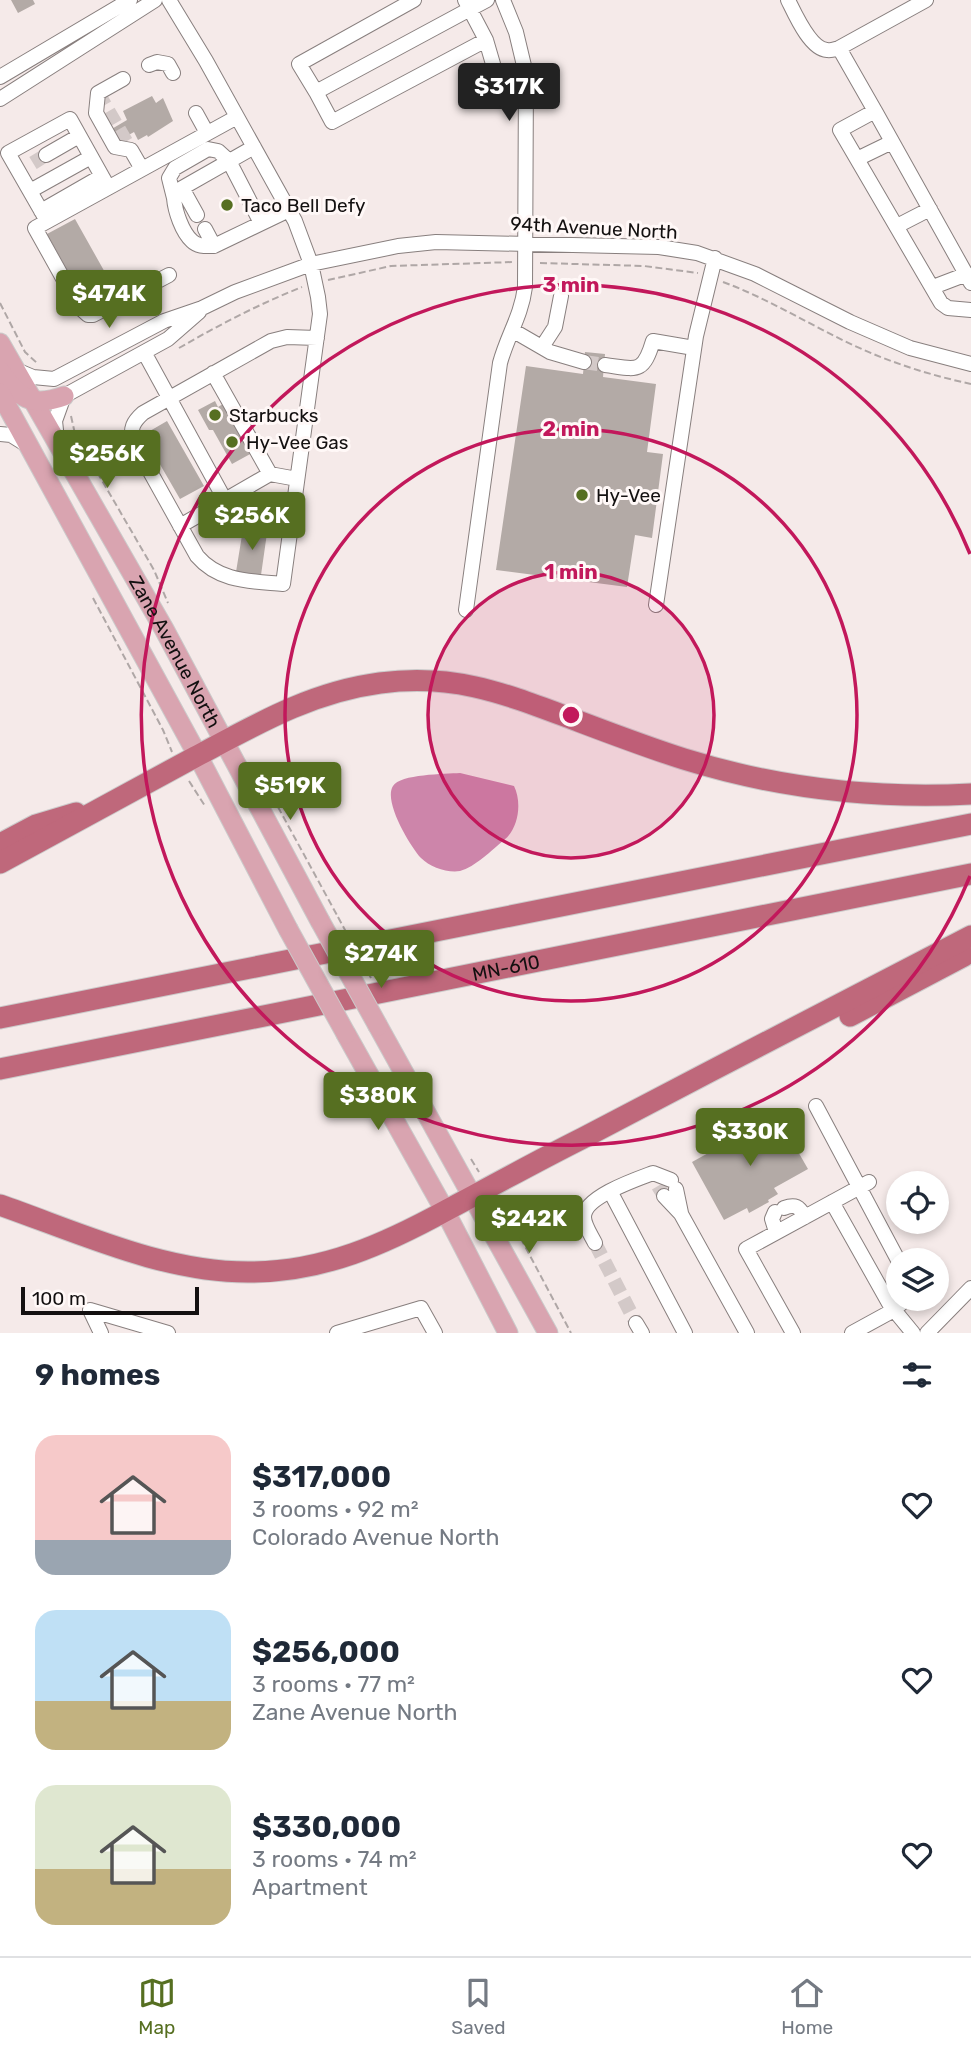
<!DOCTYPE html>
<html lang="en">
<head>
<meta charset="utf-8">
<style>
  body { margin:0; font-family:Rubik,sans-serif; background:#f6f6f7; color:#1f2937; height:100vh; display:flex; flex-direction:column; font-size:26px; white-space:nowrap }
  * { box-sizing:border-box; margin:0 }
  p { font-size:23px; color:#747a83 }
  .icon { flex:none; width:38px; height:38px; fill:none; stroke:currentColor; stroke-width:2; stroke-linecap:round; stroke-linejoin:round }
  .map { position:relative; height:1333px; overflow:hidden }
  .panel { display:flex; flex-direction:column; background:#fff; flex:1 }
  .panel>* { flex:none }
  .buttons { position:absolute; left:886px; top:1171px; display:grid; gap:14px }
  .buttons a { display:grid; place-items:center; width:63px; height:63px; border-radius:50%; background:#fff; box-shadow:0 4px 10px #0003; font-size:35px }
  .scale { position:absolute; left:21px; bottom:18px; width:178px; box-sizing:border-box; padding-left:7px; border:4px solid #131010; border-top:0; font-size:19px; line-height:24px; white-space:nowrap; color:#131010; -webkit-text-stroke:5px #fff8f7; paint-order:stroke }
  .price { position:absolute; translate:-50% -60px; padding:0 16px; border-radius:7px; background:#566f21; color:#fff; font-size:23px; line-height:46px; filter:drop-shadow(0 2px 4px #0008) }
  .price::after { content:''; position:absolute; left:50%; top:42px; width:21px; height:16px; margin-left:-10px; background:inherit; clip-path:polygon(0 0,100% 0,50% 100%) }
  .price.current { background:#222; color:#fff }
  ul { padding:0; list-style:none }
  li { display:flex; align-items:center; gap:21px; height:175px; padding:0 35px }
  li span { display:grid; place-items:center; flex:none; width:196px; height:140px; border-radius:21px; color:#555 }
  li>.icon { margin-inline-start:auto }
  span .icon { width:84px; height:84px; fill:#fffc; stroke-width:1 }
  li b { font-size:30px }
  h2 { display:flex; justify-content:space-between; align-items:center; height:84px; padding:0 35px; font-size:30px }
  .dock { display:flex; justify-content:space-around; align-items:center; height:98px; border-top:2px solid #e0e1e3; background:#fff; font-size:19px; color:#747a83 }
  .dock a { display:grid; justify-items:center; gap:4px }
  .dock .current { color:#566f21 }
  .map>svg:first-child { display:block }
</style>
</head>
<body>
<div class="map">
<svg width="971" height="1333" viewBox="0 0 971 1333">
  <rect width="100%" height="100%" fill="#f5eae9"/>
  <path fill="#cd85aa" d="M460,773L514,786C522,802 519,828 504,840C492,850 475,867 460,871C447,873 430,867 421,858C410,846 383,801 393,786C400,774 445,774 460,773Z"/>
  <path fill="#b3aaa6" d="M11,0H33L35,4L18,13Z
    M152,96L156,103L163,98L173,121L148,137L147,135L138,140L134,132L116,142L110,130L127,120L123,111Z
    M75,219L116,292L97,305L96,303L88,308L47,234Z
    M585,352L605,354L603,377L656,384L647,452L663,454L652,538L635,535L627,587L496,570L526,366L583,374Z
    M215,401L218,407L223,404L252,453L232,464L213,430H209L198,410Z
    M167,421L204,486L180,499L143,435Z
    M243,529L267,533L261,575L236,572Z
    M777,1115L808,1169L774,1188L778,1194L768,1200L769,1202L749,1213L747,1208L724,1220L692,1162Z"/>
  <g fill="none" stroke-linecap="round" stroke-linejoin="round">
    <path stroke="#d3c9c8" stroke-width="14" stroke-dasharray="14 7" stroke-linecap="butt" d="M98,93L131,150
      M33,163L46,155
      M584,362L605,365
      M658,1186L664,1196
      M595,1243L636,1323"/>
    <defs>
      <path id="minor" d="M169,0L206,61L295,221L311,264L318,297L320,314L283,584C251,581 219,582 197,556L133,441C130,428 133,422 143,413L271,341L287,337L317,338
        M465,0L486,40L332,122L316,92L470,9L487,0
        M788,0C795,14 810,49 827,50C831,51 835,49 839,48L926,0
        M486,40L493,64L491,84
        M839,48L875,111
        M149,65L157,62L168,64L173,73
        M0,77L130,0
        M123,79L98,93L96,113L115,147L131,150L142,169
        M316,92L299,64L414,0
        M0,99L155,0
        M196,113L207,133
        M254,147L182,188L174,198C175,211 182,232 192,241C198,247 206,246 214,246L289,210
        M46,155L79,136
        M857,159L892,142
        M182,188L197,215
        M30,191L91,157
        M174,198L169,178L175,168L208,149L218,151L229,161L261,223
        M41,211L102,176
        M47,221L8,153L70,119L108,187
        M897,226L930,209
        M205,229L214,246
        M169,275L93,315H88L79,307L35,228L237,117
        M971,283L875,111L840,130L941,303L948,308L971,310
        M933,287L967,274
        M512,330L550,352L584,362
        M542,347L555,327L561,296
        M144,352L225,500
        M605,365C636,369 643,375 653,341L694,348
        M14,369L33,377L54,379L164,321L202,308L235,292L311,264L398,246L436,242L659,247L697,253L755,274L850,322L910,348L971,364
        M213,373L270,474
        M0,434L11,435L27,445
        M57,439L55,421L64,396L168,339L199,312
        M180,526L270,474L297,479
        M656,605L696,336L715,258
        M466,610L500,363C508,334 521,317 525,287L526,74L516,32L503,0
        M816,1106L898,1260
        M676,1189L681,1213
        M610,1191L685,1333
        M664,1196L681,1214L747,1333
        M832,1202L890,1305L913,1333
        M784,1208C795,1204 799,1206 805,1217
        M775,1212L772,1219L776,1232
        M595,1243C591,1235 584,1225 584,1217C584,1197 637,1179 653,1173L671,1180
        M636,1323L642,1333
        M101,1333L90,1310L168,1333
        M337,1333L421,1308L435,1333
        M793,1333L746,1249L869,1182
        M852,1333L894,1310L907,1298
        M927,1333L971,1288"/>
      <g id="major">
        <path id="s1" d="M0,343L164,629L320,921"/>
        <path d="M0,371C19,398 31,408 64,396"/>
        <path d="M0,393L198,756L288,929"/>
        <path d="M378,1026L548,1333"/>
        <path d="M346,1034L445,1211L508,1333"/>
      </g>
      <g id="highway">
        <path d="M0,844L36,825L76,813"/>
        <path d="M0,863C65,828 130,792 195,757C255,725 311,692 380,683C453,673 503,693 570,718C607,732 646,747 684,759C777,788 874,799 971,794"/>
        <path d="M850,1016L964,956"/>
        <path d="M0,1018L971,824"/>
        <path id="s2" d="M0,1069L971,874"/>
        <path d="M0,1205C80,1233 165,1273 251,1272C323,1272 385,1244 447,1210C492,1186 537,1161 583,1138C712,1070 842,1003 971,936"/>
      </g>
    </defs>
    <use href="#minor" stroke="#887f7e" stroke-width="16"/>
    <use href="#major" stroke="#cbcaca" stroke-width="21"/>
    <use href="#highway" stroke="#cbcaca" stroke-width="23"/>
    <path stroke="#afa7a6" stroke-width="2" stroke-dasharray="7 3.5" stroke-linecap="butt" d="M540,263L644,266L698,273
      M328,280L391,266L513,262
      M723,282C772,300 816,329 864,350C898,365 934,376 971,384
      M0,303L25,352L37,363
      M179,348C219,325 259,304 302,287
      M71,416L75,434L154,570L168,603
      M93,598L163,730L172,752
      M189,781L205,806
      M278,807L338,917
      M471,1159L479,1172
      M501,1201L571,1333"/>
    <use href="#minor" stroke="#fff" stroke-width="14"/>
    <use href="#major" stroke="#d9a4b0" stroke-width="19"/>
    <use href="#highway" stroke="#bf687b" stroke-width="21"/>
    <defs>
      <path id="major-bridge" d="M320,921L378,1026
        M288,929L346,1034"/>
    </defs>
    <use href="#major-bridge" stroke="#cbcaca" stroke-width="21" stroke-linecap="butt"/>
    <path stroke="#afa7a6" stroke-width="2" stroke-dasharray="7 3.5" stroke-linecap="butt" d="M338,917L371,978"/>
    <use href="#major-bridge" stroke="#d9a4b0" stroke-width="19"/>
  </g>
  <circle cx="571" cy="715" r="143" fill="#c2185b" fill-opacity=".12"/>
  <g fill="none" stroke="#c2185b" stroke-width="3.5">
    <circle cx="571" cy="715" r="143"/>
    <circle cx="571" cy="715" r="286"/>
    <path d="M970 876A430 430 0 1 1 970 554"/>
  </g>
  <g fill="#566f21" stroke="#fff8f7" stroke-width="2.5">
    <circle cx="227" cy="205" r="7"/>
    <circle cx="215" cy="415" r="7"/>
    <circle cx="232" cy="442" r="7"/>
    <circle cx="582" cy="495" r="7"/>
  </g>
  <g text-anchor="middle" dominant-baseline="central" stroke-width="6" stroke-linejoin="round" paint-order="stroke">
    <g font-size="19" fill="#131010" stroke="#fff8f7" text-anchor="start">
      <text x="241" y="205">Taco Bell Defy</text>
      <text x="229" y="415">Starbucks</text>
      <text x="246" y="442">Hy-Vee Gas</text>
      <text x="596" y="495">Hy-Vee</text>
    </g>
    <g font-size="19" fill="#131010" stroke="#fff8f7">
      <text transform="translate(594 228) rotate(3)">94th Avenue North</text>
      <text stroke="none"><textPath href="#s1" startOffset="355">Zane Avenue North</textPath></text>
      <text stroke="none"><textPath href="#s2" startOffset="516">MN-610</textPath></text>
    </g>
  </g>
  <circle cx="571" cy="715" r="10" fill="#c2185b" stroke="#fff8f7" stroke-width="3.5"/>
  <g font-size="21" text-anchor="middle" font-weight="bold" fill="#c2185b" stroke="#fff8f7" stroke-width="6" stroke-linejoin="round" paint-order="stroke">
    <text x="571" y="292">3 min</text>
    <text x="571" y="436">2 min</text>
    <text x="571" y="579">1 min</text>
  </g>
</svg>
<div class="buttons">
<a><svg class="icon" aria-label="locate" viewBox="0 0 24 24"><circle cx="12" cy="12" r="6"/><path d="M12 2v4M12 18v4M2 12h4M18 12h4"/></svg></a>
<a><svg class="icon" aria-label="layers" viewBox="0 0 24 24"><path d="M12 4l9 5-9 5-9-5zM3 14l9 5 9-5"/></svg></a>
</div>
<div class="scale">100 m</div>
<b class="price current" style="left:509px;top:123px">$317K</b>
<b class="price" style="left:109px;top:330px">$474K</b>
<b class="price" style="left:107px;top:490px">$256K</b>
<b class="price" style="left:252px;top:552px">$256K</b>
<b class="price" style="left:290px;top:822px">$519K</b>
<b class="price" style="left:381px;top:990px">$274K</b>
<b class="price" style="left:378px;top:1132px">$380K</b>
<b class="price" style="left:750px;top:1168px">$330K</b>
<b class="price" style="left:529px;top:1255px">$242K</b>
</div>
<section class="panel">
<h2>9 homes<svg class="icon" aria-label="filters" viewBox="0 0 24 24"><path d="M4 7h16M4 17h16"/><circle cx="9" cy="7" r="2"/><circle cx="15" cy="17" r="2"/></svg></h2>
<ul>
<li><span style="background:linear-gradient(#f6c9c9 75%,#9aa5b1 0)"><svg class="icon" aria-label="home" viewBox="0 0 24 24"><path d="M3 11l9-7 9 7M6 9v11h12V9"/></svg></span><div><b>$317,000</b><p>3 rooms · 92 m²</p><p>Colorado Avenue North</p></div><svg class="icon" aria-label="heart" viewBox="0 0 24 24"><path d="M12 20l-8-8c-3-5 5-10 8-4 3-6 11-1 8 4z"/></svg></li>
<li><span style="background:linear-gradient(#bfe0f5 65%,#c2b280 0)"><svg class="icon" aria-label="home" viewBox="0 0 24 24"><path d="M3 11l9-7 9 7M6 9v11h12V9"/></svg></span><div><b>$256,000</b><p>3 rooms · 77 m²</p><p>Zane Avenue North</p></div><svg class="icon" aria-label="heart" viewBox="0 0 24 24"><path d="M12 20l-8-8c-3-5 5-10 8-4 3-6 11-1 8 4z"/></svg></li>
<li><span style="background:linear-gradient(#dfe7d0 60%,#c2b280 0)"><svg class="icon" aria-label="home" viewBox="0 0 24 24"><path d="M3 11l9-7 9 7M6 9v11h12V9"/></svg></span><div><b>$330,000</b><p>3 rooms · 74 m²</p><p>Apartment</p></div><svg class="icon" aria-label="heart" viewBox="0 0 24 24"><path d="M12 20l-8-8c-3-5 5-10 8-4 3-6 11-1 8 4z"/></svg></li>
</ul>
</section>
<nav class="dock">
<a class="current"><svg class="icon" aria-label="map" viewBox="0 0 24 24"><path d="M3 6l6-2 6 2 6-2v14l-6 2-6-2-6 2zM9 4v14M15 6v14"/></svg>Map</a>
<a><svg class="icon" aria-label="saved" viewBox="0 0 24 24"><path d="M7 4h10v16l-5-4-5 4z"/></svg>Saved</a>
<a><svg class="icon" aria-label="home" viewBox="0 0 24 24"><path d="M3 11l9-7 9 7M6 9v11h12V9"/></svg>Home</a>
</nav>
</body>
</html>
